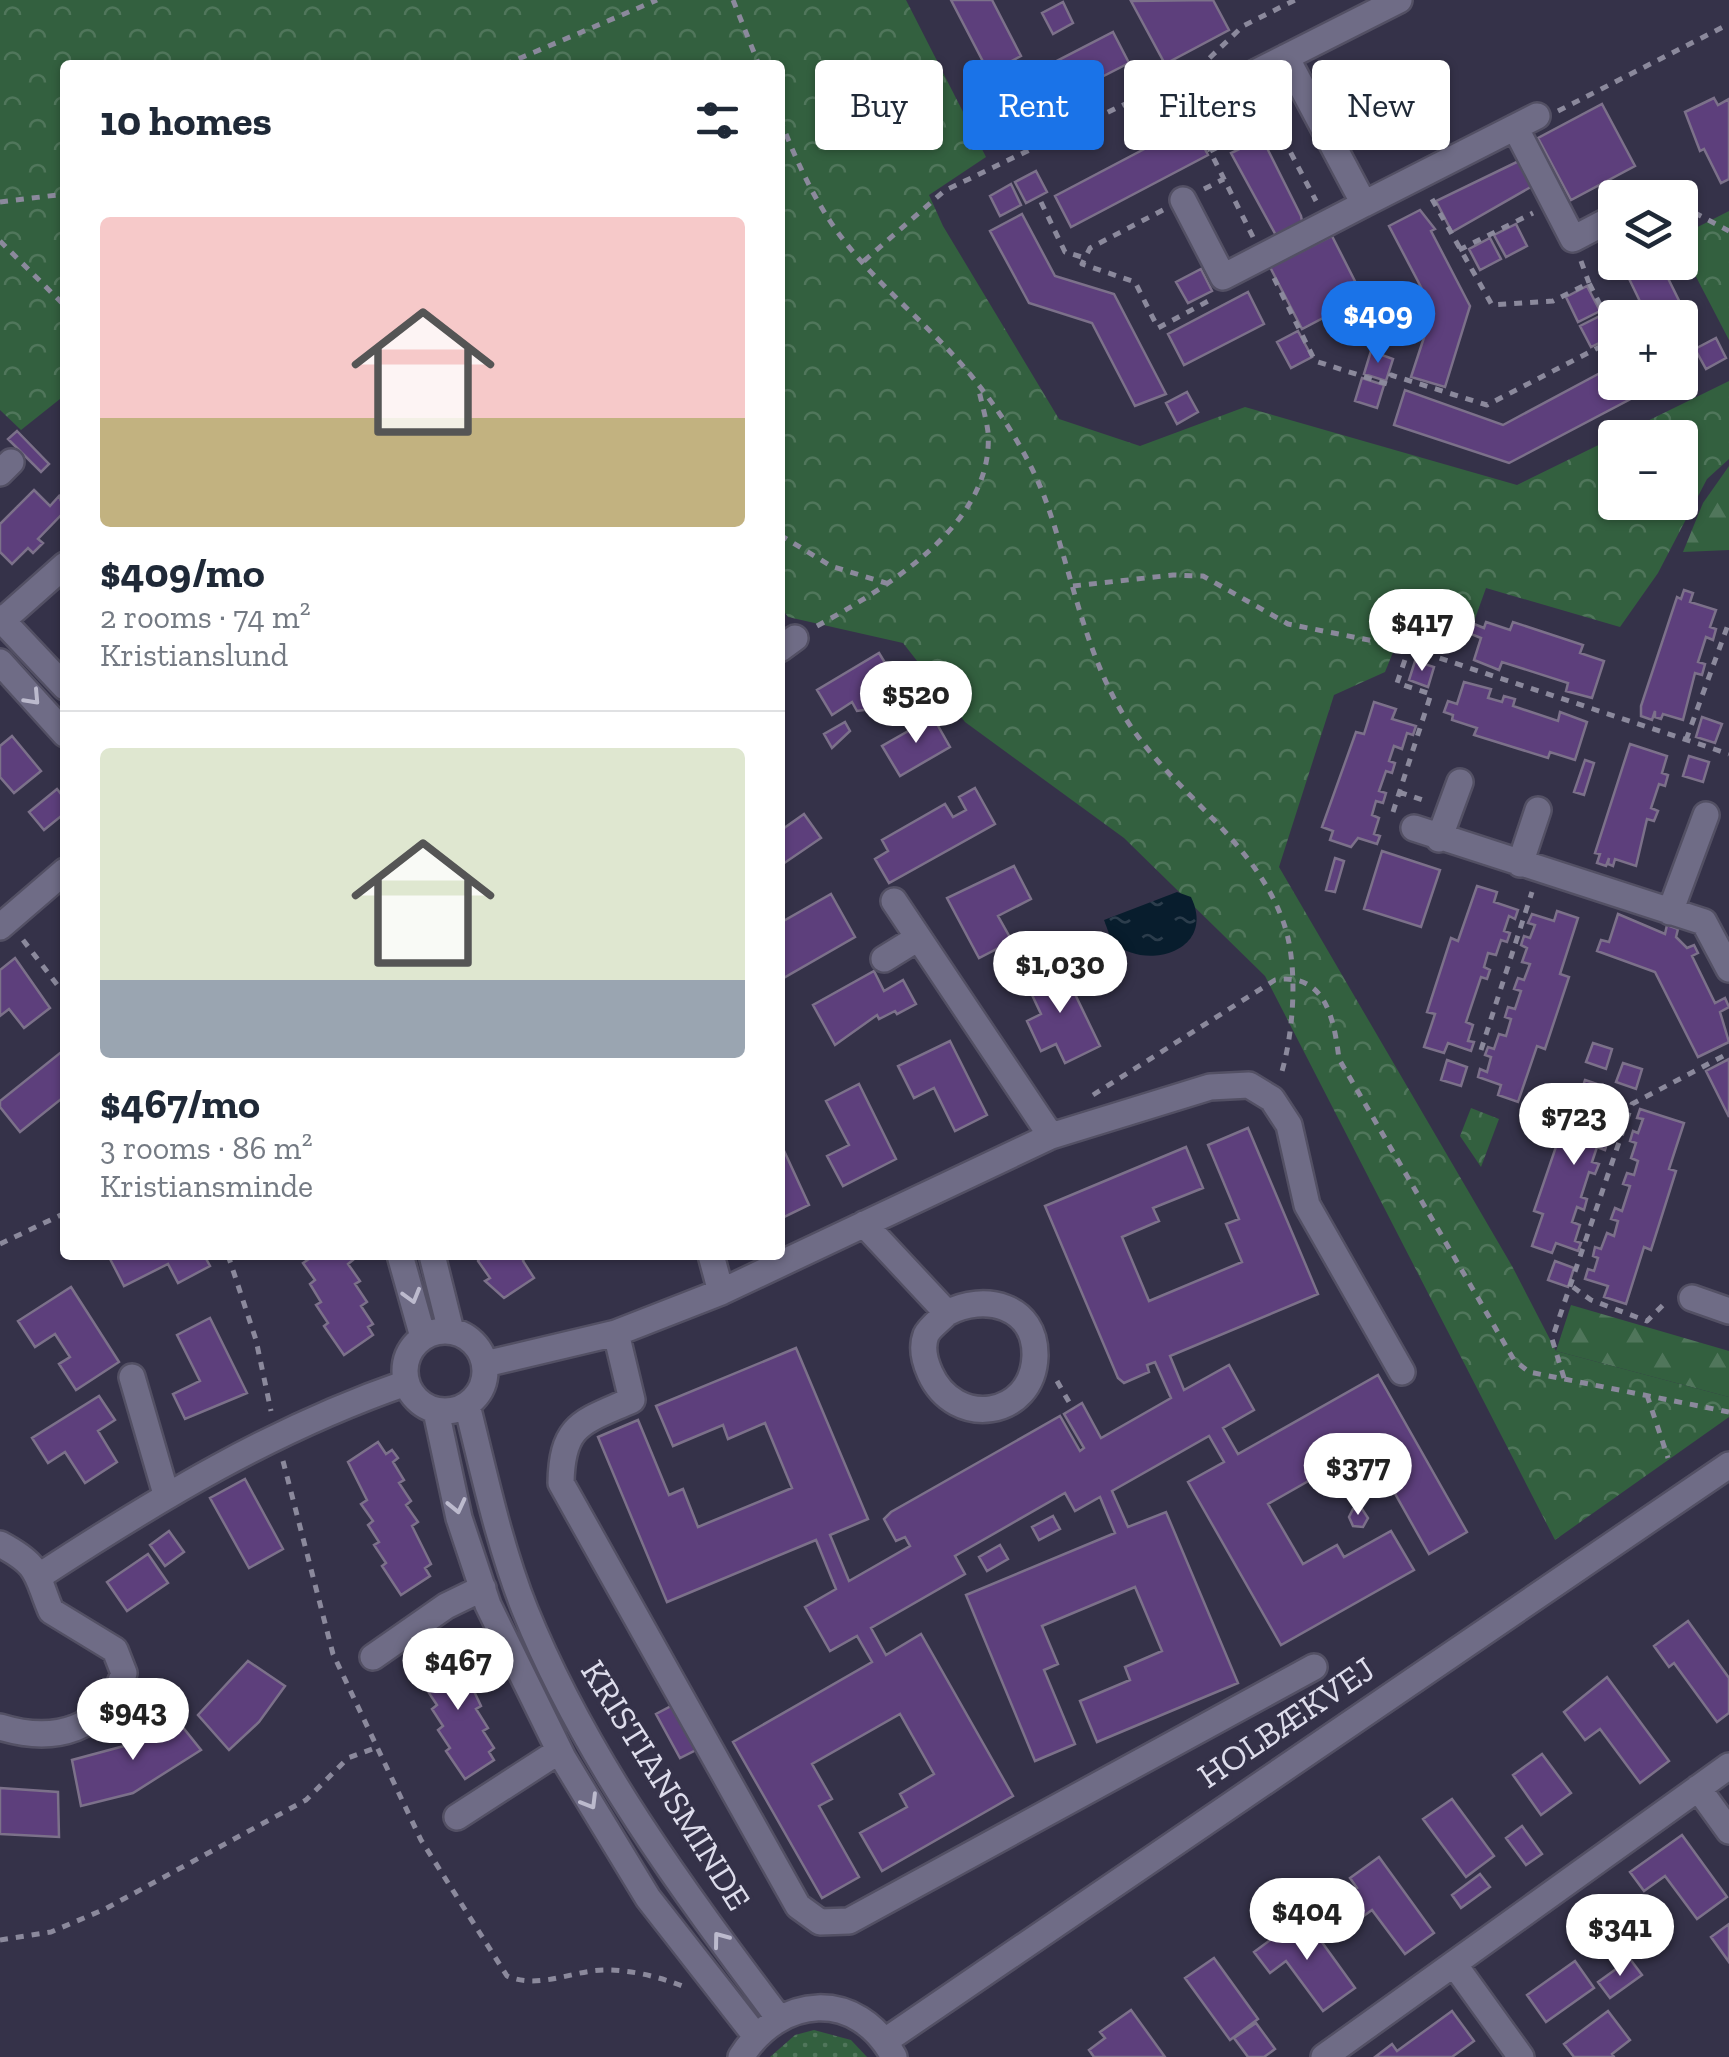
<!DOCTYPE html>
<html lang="en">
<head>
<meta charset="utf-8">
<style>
  body { margin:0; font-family:"Zilla Slab",serif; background:#f2f2f3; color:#1f2937; height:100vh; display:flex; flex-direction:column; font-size:38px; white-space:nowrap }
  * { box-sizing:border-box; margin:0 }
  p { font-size:32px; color:#747a83 }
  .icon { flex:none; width:55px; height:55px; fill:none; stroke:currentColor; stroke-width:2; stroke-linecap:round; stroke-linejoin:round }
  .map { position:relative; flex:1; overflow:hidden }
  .details { position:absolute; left:60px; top:60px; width:725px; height:1200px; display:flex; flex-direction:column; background:#fff; border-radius:10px; box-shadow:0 2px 8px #0004 }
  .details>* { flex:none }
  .guide { position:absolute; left:815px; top:60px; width:762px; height:90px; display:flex; gap:20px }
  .tools { position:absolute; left:1598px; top:180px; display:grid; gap:20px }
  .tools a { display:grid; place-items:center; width:100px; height:100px; border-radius:10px; background:#fff; box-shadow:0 2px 8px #0004; font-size:50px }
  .price { position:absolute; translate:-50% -85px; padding:0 22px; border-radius:35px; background:#fff; color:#222; font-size:32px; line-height:65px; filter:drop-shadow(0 2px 5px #0008) }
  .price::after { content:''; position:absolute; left:50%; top:60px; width:30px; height:22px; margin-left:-15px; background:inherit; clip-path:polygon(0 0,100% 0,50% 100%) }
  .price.active { background:#1a73e8; color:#fff }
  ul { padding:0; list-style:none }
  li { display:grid; align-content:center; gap:20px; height:530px; padding:0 40px }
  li+li { border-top:2px solid #e0e1e3 }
  li span { display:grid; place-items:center; height:310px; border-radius:10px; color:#555 }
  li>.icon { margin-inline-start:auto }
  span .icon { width:180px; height:180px; fill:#fffc; stroke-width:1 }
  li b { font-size:42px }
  h2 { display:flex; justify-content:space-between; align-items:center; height:120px; padding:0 40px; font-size:42px }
  .chip { padding:0 35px; border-radius:10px; background:#fff; box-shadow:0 2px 8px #0004; font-size:35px; line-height:90px }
  .chip.active { background:#1a73e8; color:#fff }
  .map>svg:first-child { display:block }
</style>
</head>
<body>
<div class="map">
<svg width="1729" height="2057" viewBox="0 0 1729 2057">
  <defs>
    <pattern id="grass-dots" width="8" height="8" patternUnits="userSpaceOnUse" patternTransform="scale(2.5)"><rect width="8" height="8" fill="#33603f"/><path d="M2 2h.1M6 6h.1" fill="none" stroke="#50765b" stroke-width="1.8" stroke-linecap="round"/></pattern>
    <pattern id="forest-firs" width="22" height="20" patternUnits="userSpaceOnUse" patternTransform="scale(2.5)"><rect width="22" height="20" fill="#33603f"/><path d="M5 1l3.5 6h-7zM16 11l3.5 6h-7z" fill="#50765b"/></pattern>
    <pattern id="park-crowns" width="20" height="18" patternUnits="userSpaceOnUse" patternTransform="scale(2.5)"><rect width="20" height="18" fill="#33603f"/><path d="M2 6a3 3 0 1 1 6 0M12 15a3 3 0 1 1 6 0" fill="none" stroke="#50765b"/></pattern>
    <pattern id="water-ripples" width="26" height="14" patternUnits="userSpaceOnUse" patternTransform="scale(2.5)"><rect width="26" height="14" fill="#081d2d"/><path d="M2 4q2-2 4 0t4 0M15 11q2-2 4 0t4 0" fill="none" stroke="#2c3d4c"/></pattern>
  </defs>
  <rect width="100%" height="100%" fill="#353249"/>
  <path fill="url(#grass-dots)" d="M814,2030L851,2040L867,2057H770L795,2035Z"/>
  <path fill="url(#forest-firs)" d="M1729,466V550L1683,552L1703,503Z
    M1571,1305L1729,1351V1397L1556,1351Z"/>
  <path fill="url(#park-crowns)" fill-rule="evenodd" d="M0,0H906L986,157L929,195L943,226L1059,419L1140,446L1245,407L1517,485L1729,381V459L1707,479L1658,573L1620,627L1486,588L1472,627L1411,608L1385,672L1334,695L1279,867L1512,1266L1556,1351L1729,1397V1417L1555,1540L1265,976L1124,838L965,722L903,643L788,617L780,606V65H65V395L21,430L0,410ZM1615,438H1680V502H1615Z
    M1729,211V340L1680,246V236Z
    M1471,1108L1499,1119L1481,1167L1460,1136Z"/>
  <path fill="url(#water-ripples)" d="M1177,892L1191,897C1217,951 1146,972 1112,942L1104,920Z"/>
  <path fill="#5d3f7c" stroke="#7c718a" stroke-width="2.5" d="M951,0H992L1021,56L989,73Z
    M1213,0L1229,30L1165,64L1131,1Z
    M1063,2L1073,23L1053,34L1042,13Z
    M1113,32L1129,63L1029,114L1014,83Z
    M1714,98L1718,105L1729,99V179L1721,183L1704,149L1700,151L1685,112Z
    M1251,102L1262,123L1240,134L1230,112Z
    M1602,104L1635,166L1571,200L1538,138Z
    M1227,114L1237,135L1216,146L1205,125Z
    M1192,124L1208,155L1071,227L1055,196Z
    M1262,138L1301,216L1303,226L1278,239L1231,153Z
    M1523,159L1536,184L1452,232L1436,201Z
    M1036,171L1047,192L1026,203L1015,182Z
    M1011,184L1021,205L1000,216L990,196Z
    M1420,210L1435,229L1431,231L1470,306L1445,387L1411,377L1433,310L1389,226Z
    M1022,214L1055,276L1114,294L1166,394L1135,406L1092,323L1029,303L990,231Z
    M1516,224L1527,246L1506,257L1494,235Z
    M1332,236L1363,297L1302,329L1270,267Z
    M1490,238L1501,259L1480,270L1469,249Z
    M1621,262H1660L1691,325L1680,330V318H1648Z
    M1201,269L1212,291L1188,303L1176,282Z
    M1587,286L1600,311L1578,322L1566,297Z
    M1248,292L1264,324L1184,365L1168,334Z
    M1602,315L1613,336L1591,347L1580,326Z
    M1298,331L1312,357L1291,368L1277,342Z
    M1685,338L1695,358L1680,366V340Z
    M1716,338L1726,358L1706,369L1695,349Z
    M1371,351L1393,359L1386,381L1364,374Z
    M1615,365V382L1659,384L1509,463L1394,425L1405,390L1503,425Z
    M1362,378L1384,385L1377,408L1355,401Z
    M1187,392L1198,412L1177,424L1166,403Z
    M17,431L49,464L41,472L8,439Z
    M34,490L50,506L59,496L65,511L38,539L43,543L33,553L28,548L12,564L0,552V524Z
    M1684,590L1693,593L1690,602L1716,610L1710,627L1716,629L1713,640L1706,637L1698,662L1705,664L1702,675L1695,673L1683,720L1663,714L1661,719L1655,717V711L1652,720L1641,716V706L1677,597L1681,599Z
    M1428,622L1447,628L1441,648L1421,641Z
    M1486,622L1510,630L1513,622L1583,645L1580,653L1604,661L1592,698L1566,691L1568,683L1502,662L1499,670L1474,660L1481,638L1471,634L1474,624L1484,628Z
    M879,653L900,687L864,710L857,711L852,702L832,715L817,690Z
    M1415,661L1434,667L1428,687L1409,680Z
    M1464,682L1491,689L1488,698L1502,702L1504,696L1515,699L1513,706L1558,721L1560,712L1587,722L1575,760L1550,752L1548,758L1474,735L1477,728L1452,720L1453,715L1444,712L1448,701L1457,704Z
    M1374,702L1396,709L1392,719L1416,726L1413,735L1407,733L1402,749L1394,746L1389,761L1395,763L1392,773L1386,771L1379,791L1386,793L1383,803L1376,801L1372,815L1379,818L1374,834L1380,836L1377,844L1358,838L1351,847L1330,840L1333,831L1322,827L1356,732L1364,734Z
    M933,717L950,747L900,776L882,746Z
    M1702,717L1722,724L1715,743L1696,737Z
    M845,722L850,731L832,748L824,734Z
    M12,736L41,771L14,793L0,777V746Z
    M1630,744L1667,756L1662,773L1668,775L1665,786L1659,784L1651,808L1658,811L1654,821L1647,819L1636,866L1615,859L1613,866L1608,864L1609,858L1606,866L1597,863L1600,854L1595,853Z
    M1689,756L1709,762L1703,782L1683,776Z
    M1585,760L1594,763L1584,795L1574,792Z
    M975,788L995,824L889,883L875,859L888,851L882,840L945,804L953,817L966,810L959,797Z
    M57,789L65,799V813L44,830L29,812Z
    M804,814L821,838L780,866V831Z
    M1382,851L1440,870L1421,927L1364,909Z
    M1335,858L1344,861L1335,892L1326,890Z
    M1014,866L1031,899L998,916L1012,941L979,958L947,898Z
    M1477,886L1497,892L1494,902L1518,910L1515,919L1509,916L1504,931L1510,933L1507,942L1501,940L1496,955L1488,953L1484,967L1490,970L1487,979L1481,977L1466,1022L1473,1025L1468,1041L1474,1042L1471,1051L1448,1043L1444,1053L1424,1047L1435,1014L1427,1012L1451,938L1458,941Z
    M831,894L855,937L780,980V923Z
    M1557,911L1578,918L1560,974L1569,977L1545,1049L1537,1046L1518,1102L1498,1095L1501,1085L1478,1077L1480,1069L1487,1072L1491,1057L1485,1055L1488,1047L1494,1049L1499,1034L1506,1036L1511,1019L1505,1017L1508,1007L1515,1009L1521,991L1514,989L1518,978L1524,980L1530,964L1522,962L1527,948L1521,945L1524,936L1530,938L1535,925L1528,923L1532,914L1554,921Z
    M1618,914L1665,934L1667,925L1678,929L1676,937L1687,948L1694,945L1698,953L1692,956L1715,1003L1725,998L1729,1007L1720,1012L1729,1042L1698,1057L1655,972L1597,951L1601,940L1609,942Z
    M15,958L50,1008L24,1028L9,1009L0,1016V970Z
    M1060,963L1100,1046L1065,1063L1056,1044L1041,1051L1027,1021L1041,1014L1025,980Z
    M874,971L884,991L903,980L916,1004L897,1014L895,1011L879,1019L877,1015L835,1045L813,1005Z
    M950,1041L987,1115L955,1131L934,1088L914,1098L898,1066Z
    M1593,1043L1612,1049L1606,1069L1586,1062Z
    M65,1049V1096L20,1132L0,1107V1101Z
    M1729,1059V1117L1706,1071Z
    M1447,1060L1467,1067L1461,1086L1441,1080Z
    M1623,1063L1642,1069L1636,1089L1616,1082Z
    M1585,1080L1606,1087L1603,1097L1625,1104L1613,1125L1619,1127L1616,1136L1610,1134L1605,1150L1597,1147L1592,1162L1599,1164L1595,1174L1589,1172L1581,1197L1587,1199L1584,1210L1577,1207L1572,1222L1580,1225L1575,1241L1581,1243L1578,1251L1556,1243L1552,1253L1532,1246L1543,1214L1534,1211L1560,1135L1566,1137Z
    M859,1084L896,1159L843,1186L827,1156L849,1145L826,1101Z
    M1640,1109L1684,1123L1669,1169L1676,1171L1651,1250L1644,1247L1626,1304L1604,1297L1608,1286L1585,1279L1588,1269L1594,1271L1598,1258L1593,1256L1595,1247L1601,1249L1607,1233L1614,1236L1618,1221L1611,1219L1615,1208L1622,1211L1630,1186L1623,1184L1627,1173L1634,1175L1638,1161L1631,1158L1636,1143L1630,1141L1633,1131L1638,1133L1643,1119L1637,1118Z
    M1248,1128L1318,1294L1170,1356L1184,1390L1229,1365L1254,1410L1223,1428L1238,1454L1378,1375L1467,1532L1429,1554L1389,1483L1376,1490L1356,1454L1268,1504L1303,1564L1337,1545L1344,1557L1391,1531L1414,1570L1281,1645L1188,1482L1224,1462L1209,1436L1112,1491L1128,1527L1166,1512L1238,1683L1097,1742L1080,1701L1130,1680L1125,1667L1162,1651L1135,1587L1042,1626L1058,1664L1044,1670L1075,1744L1035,1761L966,1595L1115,1533L1100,1497L1075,1511L1065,1493L955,1556L965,1574L871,1628L886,1655L921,1634L1013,1796L882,1871L860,1833L907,1807L900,1794L934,1774L900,1714L812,1764L832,1799L819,1806L859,1877L822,1898L733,1742L872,1662L857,1636L830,1651L805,1607L836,1589L816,1540L667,1602L598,1437L638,1420L669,1495L683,1489L698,1527L792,1488L765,1423L728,1439L723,1425L673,1446L656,1406L796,1348L868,1519L830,1535L849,1581L910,1546L905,1537L896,1541L884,1519L891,1512L1060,1416L1080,1451L1084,1448L1064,1414L1082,1403L1101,1438L1171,1398L1155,1362L1147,1365L1149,1372L1124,1383L1118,1378L1045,1206L1186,1147L1203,1188L1153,1208L1159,1221L1122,1237L1149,1301L1242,1262L1226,1224L1239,1219L1208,1145Z
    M780,1142L809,1205L780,1219Z
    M108,1255H204L210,1266L178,1283L168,1264L124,1286Z
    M306,1255H350L353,1260L348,1264L360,1281L355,1284L367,1302L361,1306L373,1324L368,1327L373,1335L344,1355L324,1326L328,1323L316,1305L321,1302L310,1284L315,1280L303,1263L309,1259Z
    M482,1255H526L523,1261L534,1278L504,1298L485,1281L490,1278L478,1261Z
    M1555,1261L1574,1268L1568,1287L1548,1280Z
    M71,1287L119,1362L76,1390L59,1364L70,1357L55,1334L35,1347L18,1321Z
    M210,1318L247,1393L185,1419L173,1394L200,1381L177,1335Z
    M99,1396L115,1420L98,1431L117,1462L85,1483L65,1452L48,1463L32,1438Z
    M378,1442L386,1454L392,1450L398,1458L393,1462L404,1480L399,1483L411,1501L406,1505L418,1522L412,1526L431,1564L425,1568L430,1576L401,1595L382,1566L386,1563L374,1545L379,1542L368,1525L373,1521L361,1504L367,1500L348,1462Z
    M245,1479L283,1549L249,1568L210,1498Z
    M1353,1509H1362L1368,1518L1363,1527L1353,1526L1349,1517Z
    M1053,1516L1060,1529L1039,1540L1032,1527Z
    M169,1531L184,1552L165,1566L150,1545Z
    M1000,1545L1008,1559L987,1571L979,1557Z
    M148,1554L168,1583L127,1611L107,1582Z
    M1688,1621L1729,1678V1713L1717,1722L1674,1663L1669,1667L1654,1646Z
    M448,1648L468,1664L463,1668L481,1706L476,1709L488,1728L483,1731L494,1748L489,1752L494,1760L465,1779L446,1751L450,1748L438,1730L443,1726L432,1709L437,1705L425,1687L430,1684L419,1667Z
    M248,1661L285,1686L259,1722L229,1750L198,1715Z
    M1607,1677L1669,1761L1640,1783L1600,1729L1585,1740L1564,1712Z
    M675,1704L700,1748L680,1758L656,1714Z
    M173,1715L201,1750L133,1793L81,1806L72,1760L124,1746Z
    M1542,1754L1571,1793L1541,1815L1513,1775Z
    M0,1788L58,1792L59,1837L0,1834Z
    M1452,1799L1494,1856L1466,1877L1423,1819Z
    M1522,1826L1542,1854L1526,1865L1506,1838Z
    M1682,1835L1727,1897L1697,1919L1665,1876L1644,1891L1630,1872Z
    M1379,1857L1434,1933L1405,1954L1372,1910L1358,1920L1342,1898L1357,1888L1350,1878Z
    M1480,1874L1490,1887L1461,1908L1452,1895Z
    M1303,1916L1355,1988L1323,2011L1286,1961L1270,1973L1254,1952Z
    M1729,1924V1962L1711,1937Z
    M1214,1958L1258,2019L1230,2040L1185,1978Z
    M1630,1959L1642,1975L1610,1998L1598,1982Z
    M1575,1961L1594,1988L1546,2022L1527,1995Z
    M1131,2010L1165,2057H1094L1089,2050L1105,2038L1100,2032Z
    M1452,2011L1474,2041L1452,2057H1375L1392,2044L1397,2051Z
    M1608,2011L1630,2040L1612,2054L1614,2057H1574L1564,2044Z
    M1256,2023L1275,2049L1264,2057H1248L1234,2038Z"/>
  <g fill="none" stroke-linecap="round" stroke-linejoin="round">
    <defs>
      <path id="minor" d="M1286,57L1364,204L1537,116
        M1243,79L1399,0
        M1515,127L1573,239L1615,217
        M1183,200L1223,277L1364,204
        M0,473L11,462
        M0,618L65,687
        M2,621L65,565
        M780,649L795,638
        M0,662L65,734
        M1414,828L1704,922L1729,969
        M1439,839L1460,782
        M1520,864L1538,810
        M894,901L1051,1136
        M1670,912L1706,815
        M0,927L65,871
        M884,959L918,938
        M864,1224L947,1313C941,1319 929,1328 926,1335C921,1348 925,1362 930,1373C955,1429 1033,1418 1035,1356C1036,1305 984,1293 947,1313
        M400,1255L423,1337
        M432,1255L451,1331
        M711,1255L721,1292
        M1692,1298L1729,1311
        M405 1371a40 40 0 1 1 80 0a40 40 0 1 1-80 0Z
        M616,1333L632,1400C583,1422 562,1423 561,1483L798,1906L820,1922L849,1921L1314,1667
        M485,1364L616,1333L721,1292L1051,1136L1210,1087L1249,1085L1272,1099L1289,1125L1307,1205L1402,1372
        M132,1377L166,1494
        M467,1405C484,1473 499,1545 525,1610C586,1760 682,1889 778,2017
        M436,1411L459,1518L488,1605L563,1758L648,1898L755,2035
        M0,1544C41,1566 35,1573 51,1611L115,1650L124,1673C105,1730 55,1744 0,1727
        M41,1575C159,1498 273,1429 406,1383
        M373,1657L446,1606L483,1588
        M1698,1788L1729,1831
        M457,1817L559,1751
        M1454,1964L1521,2057
        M885,2041L1729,1465
        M741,2057C780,1995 857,1988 894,2057
        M1324,2057L1729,1766"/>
    </defs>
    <use href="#minor" stroke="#535064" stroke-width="30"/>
    <path stroke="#8b899c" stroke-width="5" stroke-dasharray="8 8" stroke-linecap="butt" d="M733,0L759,65
      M504,65L657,0
      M1198,69L1243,26L1295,0
      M1261,96L1316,201
      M1558,111L1729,24
      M780,119C794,155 809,189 830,221C869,281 933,326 977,383C1005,418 1034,465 1048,507C1073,578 1085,654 1126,719C1171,791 1253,838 1283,921C1299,964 1294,1034 1280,1078
      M1204,189L1224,179
      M1432,199L1492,305L1553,301L1589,283L1615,334
      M0,202L65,194
      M1041,202L1065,252L1085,258
      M1680,205L1729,231
      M1163,210L1090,248L1082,264L1135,282L1158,328L1212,299
      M1253,237L1210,151L1273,120
      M0,241L65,306
      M1459,250L1533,213
      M864,261L944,191L1198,69L1221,74
      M1581,261L1589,283
      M1274,278L1315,361L1387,384L1391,375L1487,405L1615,339
      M780,535L831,566L889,584
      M1073,586L1173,575L1203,576L1288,624L1409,648L1729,754
      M817,626C886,588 995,524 988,432C986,417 981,401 978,386
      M1686,740L1729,622
      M1399,792L1426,801
      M1393,812L1431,694L1397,683L1409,648
      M23,940L65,995
      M1481,1050L1532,892
      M1093,1095L1275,980C1325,972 1334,1018 1339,1059L1514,1360L1529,1372L1729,1412
      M0,1244L65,1213
      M228,1255L256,1340L271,1411
      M1573,1287L1591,1300L1647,1321L1667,1301
      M1564,1378L1552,1339L1632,1104L1729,1053
      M1057,1381L1073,1409
      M1647,1395L1668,1458
      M283,1461L333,1654L421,1840L507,1976C535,1988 563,1975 592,1971C621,1967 658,1976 685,1987
      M1298,1702L1306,1716
      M0,1940L51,1932L105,1909L306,1800L348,1758L375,1748"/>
    <use href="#minor" stroke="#6f6c86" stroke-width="25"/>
  </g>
  <defs><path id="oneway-chevron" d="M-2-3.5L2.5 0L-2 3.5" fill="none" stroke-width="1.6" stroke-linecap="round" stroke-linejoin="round" transform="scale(2.5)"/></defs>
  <g stroke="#bcbacd">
    <use href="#oneway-chevron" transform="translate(33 698) rotate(47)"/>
    <use href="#oneway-chevron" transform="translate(412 1296) rotate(74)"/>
    <use href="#oneway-chevron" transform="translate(457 1506) rotate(77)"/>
    <use href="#oneway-chevron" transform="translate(590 1802) rotate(59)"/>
    <use href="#oneway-chevron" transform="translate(720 1939) rotate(-127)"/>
  </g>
  <g text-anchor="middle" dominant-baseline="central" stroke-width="8" stroke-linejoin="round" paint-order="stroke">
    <g font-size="35" fill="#dddceb" stroke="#353249">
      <text transform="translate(1286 1722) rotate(-34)">HOLBÆKVEJ</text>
      <text transform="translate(666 1785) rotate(58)">KRISTIANSMINDE</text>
    </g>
  </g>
</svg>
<div class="tools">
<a><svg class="icon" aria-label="layers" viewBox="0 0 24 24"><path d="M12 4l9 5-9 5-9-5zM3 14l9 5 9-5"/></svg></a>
<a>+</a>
<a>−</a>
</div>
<b class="price active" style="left:1378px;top:366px">$409</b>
<b class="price" style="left:1422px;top:674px">$417</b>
<b class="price" style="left:916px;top:746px">$520</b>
<b class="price" style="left:1060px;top:1016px">$1,030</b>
<b class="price" style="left:1574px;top:1168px">$723</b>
<b class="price" style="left:1358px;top:1518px">$377</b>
<b class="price" style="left:458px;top:1713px">$467</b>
<b class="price" style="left:133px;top:1763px">$943</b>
<b class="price" style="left:1307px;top:1963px">$404</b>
<b class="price" style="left:1620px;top:1979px">$341</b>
<div class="guide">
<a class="chip">Buy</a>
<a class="chip active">Rent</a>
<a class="chip">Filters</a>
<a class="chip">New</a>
</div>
<section class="details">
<h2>10 homes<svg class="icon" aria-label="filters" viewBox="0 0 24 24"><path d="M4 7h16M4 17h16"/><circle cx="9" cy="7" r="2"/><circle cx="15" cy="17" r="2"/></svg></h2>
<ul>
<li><span style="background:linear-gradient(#f6c9c9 65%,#c2b280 0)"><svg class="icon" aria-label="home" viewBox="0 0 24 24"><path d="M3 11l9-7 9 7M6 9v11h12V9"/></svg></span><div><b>$409/mo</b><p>2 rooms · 74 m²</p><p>Kristianslund</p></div></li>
<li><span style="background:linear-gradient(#dfe7d0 75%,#9aa5b1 0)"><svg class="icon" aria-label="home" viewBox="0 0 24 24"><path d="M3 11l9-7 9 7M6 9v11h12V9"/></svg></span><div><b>$467/mo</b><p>3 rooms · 86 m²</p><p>Kristiansminde</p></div></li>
</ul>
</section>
</div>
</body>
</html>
